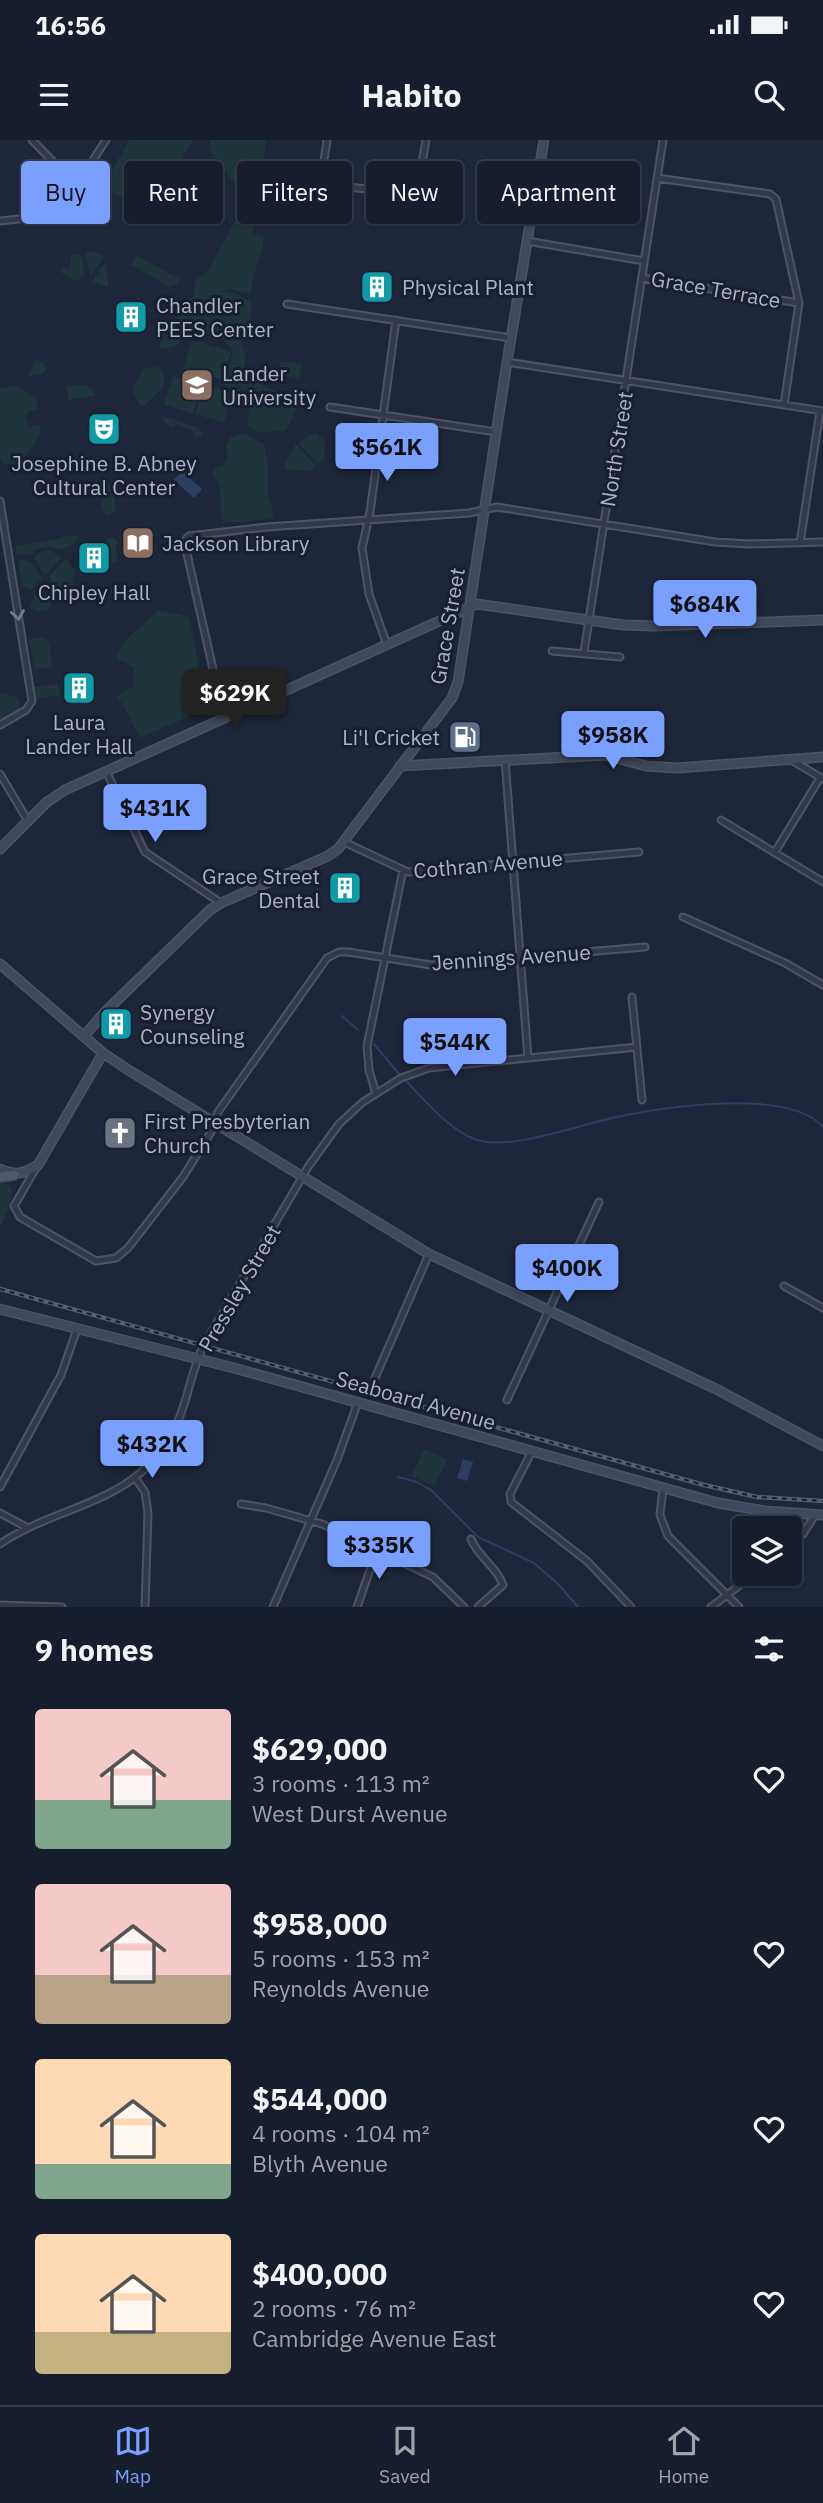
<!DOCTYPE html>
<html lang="en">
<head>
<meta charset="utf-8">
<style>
  body { margin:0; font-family:"IBM Plex Sans",sans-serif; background:#232a38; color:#f1f3f6; height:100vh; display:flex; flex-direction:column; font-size:26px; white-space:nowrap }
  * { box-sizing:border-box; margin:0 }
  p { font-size:23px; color:#9ea2a9 }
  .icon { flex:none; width:38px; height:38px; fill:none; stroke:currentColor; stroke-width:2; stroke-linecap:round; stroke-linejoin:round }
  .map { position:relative; height:1467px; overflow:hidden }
  .drawer { display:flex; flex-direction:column; background:#161d2c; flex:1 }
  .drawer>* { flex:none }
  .banner { position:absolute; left:21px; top:21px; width:782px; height:63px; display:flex; gap:14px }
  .controls { position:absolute; left:732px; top:1376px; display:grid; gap:14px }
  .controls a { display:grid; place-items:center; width:70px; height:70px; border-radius:7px; background:#161d2c; box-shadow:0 2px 5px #0004,0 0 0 2px #353b48; font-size:35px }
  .price { position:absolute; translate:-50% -60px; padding:0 16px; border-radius:7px; background:#799fff; color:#111; font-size:23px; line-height:46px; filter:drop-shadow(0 2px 4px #0008) }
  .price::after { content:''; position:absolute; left:50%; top:42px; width:21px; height:16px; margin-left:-10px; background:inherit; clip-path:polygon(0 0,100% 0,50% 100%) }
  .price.selected { background:#222; color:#fff }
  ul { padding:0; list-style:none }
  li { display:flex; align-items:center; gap:21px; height:175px; padding:0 35px }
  li span { display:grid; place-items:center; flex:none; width:196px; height:140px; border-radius:7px; color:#555 }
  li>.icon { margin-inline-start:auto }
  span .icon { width:84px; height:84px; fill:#fffc; stroke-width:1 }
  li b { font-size:30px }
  h2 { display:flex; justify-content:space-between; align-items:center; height:84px; padding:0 35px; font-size:30px }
  .tag { padding:0 24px; border-radius:7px; background:#161d2c; box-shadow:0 2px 5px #0004,0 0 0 2px #353b48; font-size:24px; line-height:63px }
  .tag.selected { background:#799fff; color:#111 }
  .status { display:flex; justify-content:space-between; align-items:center; height:49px; padding:0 35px; background:#161d2c; direction:ltr }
  .status svg { height:19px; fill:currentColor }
  header { display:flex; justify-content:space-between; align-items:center; height:91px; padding:0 35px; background:#161d2c; font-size:32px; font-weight:700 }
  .tab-bar { display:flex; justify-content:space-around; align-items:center; height:98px; border-top:2px solid #353b48; background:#161d2c; font-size:19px; color:#9ea2a9 }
  .tab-bar a { display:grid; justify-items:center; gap:4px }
  .tab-bar .selected { color:#799fff }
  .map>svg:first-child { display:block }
</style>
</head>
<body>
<div class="status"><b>16:56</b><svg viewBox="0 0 49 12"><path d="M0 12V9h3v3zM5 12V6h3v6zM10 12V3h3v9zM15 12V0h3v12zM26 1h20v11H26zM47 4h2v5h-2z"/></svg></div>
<header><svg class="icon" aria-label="menu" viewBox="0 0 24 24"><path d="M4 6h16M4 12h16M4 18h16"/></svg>Habito<svg class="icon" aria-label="search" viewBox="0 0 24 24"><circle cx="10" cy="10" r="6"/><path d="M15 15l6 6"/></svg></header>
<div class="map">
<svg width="823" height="1467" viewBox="0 0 823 1467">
  <rect width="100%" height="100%" fill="#1e273a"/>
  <path fill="#20353b" d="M130,0H193L149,74L102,46Z
    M210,0H266L253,94L263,97C265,109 258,119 255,131C253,138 252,146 250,154L228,149L224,152L234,153L251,162L250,191L240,199L246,218L244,225C251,242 271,253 289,252L299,266L285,291L257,292L248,286L249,260L246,253L234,251L224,245L233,210C224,197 206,189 190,188C181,202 178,210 160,208C160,198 164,189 174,185L186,160L194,156L195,141L208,131L245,63L243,49C227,35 208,22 210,0Z
    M93,112L104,117L90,136L86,113Z
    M77,114L82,117L84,136L76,141L62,133L60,128L70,127L71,116Z
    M137,115C143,120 174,137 180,138L178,143L169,147L131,124Z
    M106,122L108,147L91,142Z
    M192,200L231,212L223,240L183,229Z
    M35,220L43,222L46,229L40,235L28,236Z
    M281,221L302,225L299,238L278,234Z
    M158,227L164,235V246L144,266L139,264L132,249L144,228Z
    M173,236L201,244L193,273L164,265Z
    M77,245H86L94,251L95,255L68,260L67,246Z
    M204,245L232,253L224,282L195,274Z
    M19,246L36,259L38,269L30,271L25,276L26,282L31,286L40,285L41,295L19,324H5L1,322L0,313V248Z
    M162,278H169L199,288L203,296L195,297L193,291L176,284L173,287L167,285Z
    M244,293L264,305L268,326V357L272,366L273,379L224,383C216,368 227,350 213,335L215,328L222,327L228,317L226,306L231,297Z
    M315,293L325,301L324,320L317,324L298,303Z
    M296,304L315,325L312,331L284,329L286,321Z
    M108,344L113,348L116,372L107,376L101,368L103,360L100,345Z
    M67,395L78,397C75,400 73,404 70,406C57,415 41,398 31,416L23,414L17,415L15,406L58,399Z
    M108,398H113L118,402L116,407L118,421L112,423L104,405Z
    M50,410L62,418L45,435L35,419C38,411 42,411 50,410Z
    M23,419L31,422L42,439L32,449L22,446L18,421Z
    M66,419C74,426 76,435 71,444L63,448L53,444L49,437Z
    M34,454L43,456L46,460L52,462L48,470L40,472L30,468Z
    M158,470L189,477L207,568L140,598L124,566L117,557L134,546L133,527L117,518C123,496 144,487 158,470Z
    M41,497L49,502L52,526L42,529L34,527L29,500Z
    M58,544L60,555L34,559L33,547Z
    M0,553L16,557L20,563L18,572L0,582Z
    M0,1043L11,1046C15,1061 5,1074 0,1088Z
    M424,1309L447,1320L434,1346L412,1336Z"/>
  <path fill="#2e3e61" d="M182,331L202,349L194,358L174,340Z
    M463,1319L473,1322L467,1341L457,1338Z"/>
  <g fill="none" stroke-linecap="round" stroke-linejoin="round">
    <path stroke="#2e3e61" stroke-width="2" d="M342,876L358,890
      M374,904L399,934
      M405,940C425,960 447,988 474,999C504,1011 569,989 600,981C648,968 788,946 823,987
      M398,1337L417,1342L431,1350L478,1397L534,1423L559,1445L578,1467"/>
    <defs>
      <path id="street" d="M327,0L322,34L327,44C339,47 353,47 366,49C416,54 418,49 426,0
        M657,38L770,54L776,59L799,163L784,265
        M75,48L106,0
        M0,81L75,73V48L66,35L32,0
        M527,101L644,121
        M642,138L799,163
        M287,164L511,198
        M507,222L823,271
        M330,267L496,292
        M0,361L32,561L26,570L0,585
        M800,403L820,271
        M387,505L369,454L362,408L370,372L396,180
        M552,511L620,517
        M584,512L663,0
        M224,578L185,405L186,399L189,396L267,387L469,373L497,367L715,402L750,404L823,402
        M505,620L528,918
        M793,621L823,639
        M106,631L145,712L221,763
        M0,634L28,681
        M721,680L823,742
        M344,702L408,732L639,712
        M775,712L820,638
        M683,777L785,823L823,845
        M632,857L642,960
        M376,954L369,930L367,906L403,730
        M36,1028L14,1066L20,1077L96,1121L116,1118L128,1108L183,1037L211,992L218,972L327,818L339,812H348L431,825L645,807
        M784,1146L823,1168
        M375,1238L429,1114
        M507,1260L599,1062
        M532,1311L510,1354L511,1362L587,1421L631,1467
        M135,1338L145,1352L148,1373L145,1467
        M0,1347L61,1235L77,1189
        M663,1348L660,1375L668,1396L739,1467
        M241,1364L266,1368L322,1384L433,1437L464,1467
        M0,1373L28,1388
        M471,1399C478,1417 497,1427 503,1445L478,1467
        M0,1404C61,1363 135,1365 173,1292C188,1264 190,1232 204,1205L308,1027L339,984L363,962L401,938L429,928L637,907
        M789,1408L803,1394L815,1375
        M0,1465L62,1467
        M273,1467L337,1320L358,1262
        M357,1467L377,1410
        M711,1467L756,1433"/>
      <path id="secondary" d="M400,626L605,615L646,626L677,628L823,617
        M0,709L47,662L65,650L477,464L623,485L653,486L823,480
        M0,824L103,913L130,931L429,1114L716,1249L823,1306
        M84,896L105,872L210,770L221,763L328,716L338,709L452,558L458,542L507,222L544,0
        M0,1029C16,1036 23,1034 38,1025L103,913
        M0,1169L234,1228L718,1363L765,1371L823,1375"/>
      <path id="primary" d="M0,1037L14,1035"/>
    </defs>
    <use href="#street" stroke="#4d5465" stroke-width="9"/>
    <use href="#secondary" stroke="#4d5465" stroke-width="11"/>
    <use href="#primary" stroke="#3c4354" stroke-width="12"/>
    <use href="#street" stroke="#323a4a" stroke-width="5"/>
    <use href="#secondary" stroke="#40485e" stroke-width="8"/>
    <use href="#primary" stroke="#50586b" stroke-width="9"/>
    <defs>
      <path id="rail" d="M0,1149L704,1345L757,1357L823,1361"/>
    </defs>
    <use href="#rail" stroke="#545d72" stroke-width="4.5"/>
    <use href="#rail" stroke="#181f2f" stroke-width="2" stroke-dasharray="5" stroke-linecap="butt"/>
  </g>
  <defs><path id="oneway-chevron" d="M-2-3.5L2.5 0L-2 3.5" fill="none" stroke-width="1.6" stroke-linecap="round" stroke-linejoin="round" transform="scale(1.75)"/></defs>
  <use stroke="#757d8f" href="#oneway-chevron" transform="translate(18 475) rotate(81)"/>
  <defs>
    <symbol id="building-square" viewBox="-11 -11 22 22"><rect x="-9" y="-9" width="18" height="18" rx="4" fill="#0f9aa8" stroke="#181f2f"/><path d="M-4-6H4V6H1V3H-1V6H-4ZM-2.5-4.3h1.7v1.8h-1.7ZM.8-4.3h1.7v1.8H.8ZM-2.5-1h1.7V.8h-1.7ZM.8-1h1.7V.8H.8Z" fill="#fff"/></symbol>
    <symbol id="university-square" viewBox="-11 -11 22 22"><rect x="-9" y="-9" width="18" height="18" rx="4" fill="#8d6e63" stroke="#181f2f"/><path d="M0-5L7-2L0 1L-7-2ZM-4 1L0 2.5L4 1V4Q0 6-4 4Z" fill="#fff"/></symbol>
    <symbol id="theatre-square" viewBox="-11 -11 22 22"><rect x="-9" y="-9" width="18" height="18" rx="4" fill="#0f9aa8" stroke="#181f2f"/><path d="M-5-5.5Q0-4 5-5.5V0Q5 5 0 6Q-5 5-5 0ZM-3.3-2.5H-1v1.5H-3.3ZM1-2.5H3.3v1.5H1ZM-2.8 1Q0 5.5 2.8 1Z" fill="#fff"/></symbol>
    <symbol id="library-square" viewBox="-11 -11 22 22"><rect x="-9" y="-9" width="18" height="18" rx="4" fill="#8d6e63" stroke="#181f2f"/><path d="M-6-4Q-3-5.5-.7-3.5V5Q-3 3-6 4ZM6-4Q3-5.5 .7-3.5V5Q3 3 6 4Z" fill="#fff"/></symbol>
    <symbol id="fuel-square" viewBox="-11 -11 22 22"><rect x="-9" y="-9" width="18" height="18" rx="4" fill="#5c6f8a" stroke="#181f2f"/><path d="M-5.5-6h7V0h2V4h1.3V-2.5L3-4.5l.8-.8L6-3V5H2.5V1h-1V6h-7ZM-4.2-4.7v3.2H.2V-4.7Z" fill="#fff"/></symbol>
    <symbol id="church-square" viewBox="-11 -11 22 22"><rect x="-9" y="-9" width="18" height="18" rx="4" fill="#6b7280" stroke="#181f2f"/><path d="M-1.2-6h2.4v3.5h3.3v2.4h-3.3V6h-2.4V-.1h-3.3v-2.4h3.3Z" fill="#fff"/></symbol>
  </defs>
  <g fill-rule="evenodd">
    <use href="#building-square" x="358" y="128" width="38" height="38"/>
    <use href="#building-square" x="112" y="158" width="38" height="38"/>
    <use href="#university-square" x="178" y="226" width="38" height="38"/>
    <use href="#theatre-square" x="85" y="270" width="38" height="38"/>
    <use href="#library-square" x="119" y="384" width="38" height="38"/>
    <use href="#building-square" x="75" y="399" width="38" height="38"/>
    <use href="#building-square" x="60" y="529" width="38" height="38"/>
    <use href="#fuel-square" x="446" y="578" width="38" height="38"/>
    <use href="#building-square" x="326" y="729" width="38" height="38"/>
    <use href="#building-square" x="97" y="865" width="38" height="38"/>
    <use href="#church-square" x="101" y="974" width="38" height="38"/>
  </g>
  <g text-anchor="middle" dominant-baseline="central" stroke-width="6" stroke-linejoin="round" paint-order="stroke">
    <g font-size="21" fill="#acb4c7" stroke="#181f2f" text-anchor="start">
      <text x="402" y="147">Physical Plant</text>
      <text x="156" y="165">Chandler<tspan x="156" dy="24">PEES Center</tspan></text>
      <text x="222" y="233">Lander<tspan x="222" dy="24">University</tspan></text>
      <text x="104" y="323" text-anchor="middle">Josephine B. Abney<tspan x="104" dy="24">Cultural Center</tspan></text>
      <text x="162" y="403">Jackson Library</text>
      <text x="94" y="452" text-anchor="middle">Chipley Hall</text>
      <text x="79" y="582" text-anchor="middle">Laura<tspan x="79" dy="24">Lander Hall</tspan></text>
      <text x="440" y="597" text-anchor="end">Li'l Cricket</text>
      <text x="320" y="736" text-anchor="end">Grace Street<tspan x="320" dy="24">Dental</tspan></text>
      <text x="140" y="872">Synergy<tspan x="140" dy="24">Counseling</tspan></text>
      <text x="144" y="981">First Presbyterian<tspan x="144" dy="24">Church</tspan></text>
    </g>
    <g font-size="21" fill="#acb4c7" stroke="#181f2f">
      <text transform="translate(716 149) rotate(10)">Grace Terrace</text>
      <text transform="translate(616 309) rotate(-81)">North Street</text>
      <text transform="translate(447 486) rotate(-80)">Grace Street</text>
      <text transform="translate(488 724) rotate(-5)">Cothran Avenue</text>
      <text transform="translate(511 817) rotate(-4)">Jennings Avenue</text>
      <text transform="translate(239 1148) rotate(-60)">Pressley Street</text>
      <text transform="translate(416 1260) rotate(16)">Seaboard Avenue</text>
    </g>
  </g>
</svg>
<div class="controls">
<a><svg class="icon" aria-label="layers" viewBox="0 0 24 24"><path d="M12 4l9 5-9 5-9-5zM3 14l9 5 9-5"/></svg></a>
</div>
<b class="price" style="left:387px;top:343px">$561K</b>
<b class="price" style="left:705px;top:500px">$684K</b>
<b class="price selected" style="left:235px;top:589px">$629K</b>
<b class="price" style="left:613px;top:631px">$958K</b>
<b class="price" style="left:155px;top:704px">$431K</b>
<b class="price" style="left:455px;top:938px">$544K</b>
<b class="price" style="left:567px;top:1164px">$400K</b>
<b class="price" style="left:152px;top:1340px">$432K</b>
<b class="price" style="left:379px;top:1441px">$335K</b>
<div class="banner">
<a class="tag selected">Buy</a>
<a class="tag">Rent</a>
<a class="tag">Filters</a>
<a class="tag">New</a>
<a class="tag">Apartment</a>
</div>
</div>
<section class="drawer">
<h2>9 homes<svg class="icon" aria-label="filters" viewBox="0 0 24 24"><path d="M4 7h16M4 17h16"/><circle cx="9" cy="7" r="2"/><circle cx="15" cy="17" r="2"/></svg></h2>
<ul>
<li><span style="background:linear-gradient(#f6c9c9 65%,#7fa58c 0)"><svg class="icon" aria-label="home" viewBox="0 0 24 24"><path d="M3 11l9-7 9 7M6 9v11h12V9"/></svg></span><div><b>$629,000</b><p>3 rooms · 113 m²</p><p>West Durst Avenue</p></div><svg class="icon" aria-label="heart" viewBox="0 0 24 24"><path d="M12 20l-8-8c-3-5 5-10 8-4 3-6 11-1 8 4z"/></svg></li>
<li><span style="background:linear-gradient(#f6c9c9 65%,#b9a48a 0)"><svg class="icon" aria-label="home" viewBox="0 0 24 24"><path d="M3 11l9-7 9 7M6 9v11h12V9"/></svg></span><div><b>$958,000</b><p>5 rooms · 153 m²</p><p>Reynolds Avenue</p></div><svg class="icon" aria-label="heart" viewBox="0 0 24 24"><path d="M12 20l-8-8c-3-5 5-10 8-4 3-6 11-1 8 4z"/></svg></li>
<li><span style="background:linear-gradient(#ffd9b3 75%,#7fa58c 0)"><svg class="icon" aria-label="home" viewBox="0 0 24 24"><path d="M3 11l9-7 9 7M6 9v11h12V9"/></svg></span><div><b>$544,000</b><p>4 rooms · 104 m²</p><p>Blyth Avenue</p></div><svg class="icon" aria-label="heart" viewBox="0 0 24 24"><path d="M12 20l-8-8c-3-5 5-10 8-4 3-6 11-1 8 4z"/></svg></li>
<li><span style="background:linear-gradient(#ffd9b3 70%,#c2b280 0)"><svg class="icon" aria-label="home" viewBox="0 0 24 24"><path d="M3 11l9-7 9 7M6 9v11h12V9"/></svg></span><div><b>$400,000</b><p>2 rooms · 76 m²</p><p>Cambridge Avenue East</p></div><svg class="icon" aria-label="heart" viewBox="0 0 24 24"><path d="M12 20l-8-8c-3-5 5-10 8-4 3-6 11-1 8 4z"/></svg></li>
</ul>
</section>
<nav class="tab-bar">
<a class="selected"><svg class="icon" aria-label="map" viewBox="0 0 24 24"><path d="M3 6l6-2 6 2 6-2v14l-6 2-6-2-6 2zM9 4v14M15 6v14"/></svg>Map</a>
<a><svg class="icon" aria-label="saved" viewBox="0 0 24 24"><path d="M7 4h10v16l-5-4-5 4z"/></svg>Saved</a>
<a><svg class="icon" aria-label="home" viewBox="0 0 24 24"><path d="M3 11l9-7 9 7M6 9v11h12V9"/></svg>Home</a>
</nav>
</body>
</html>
